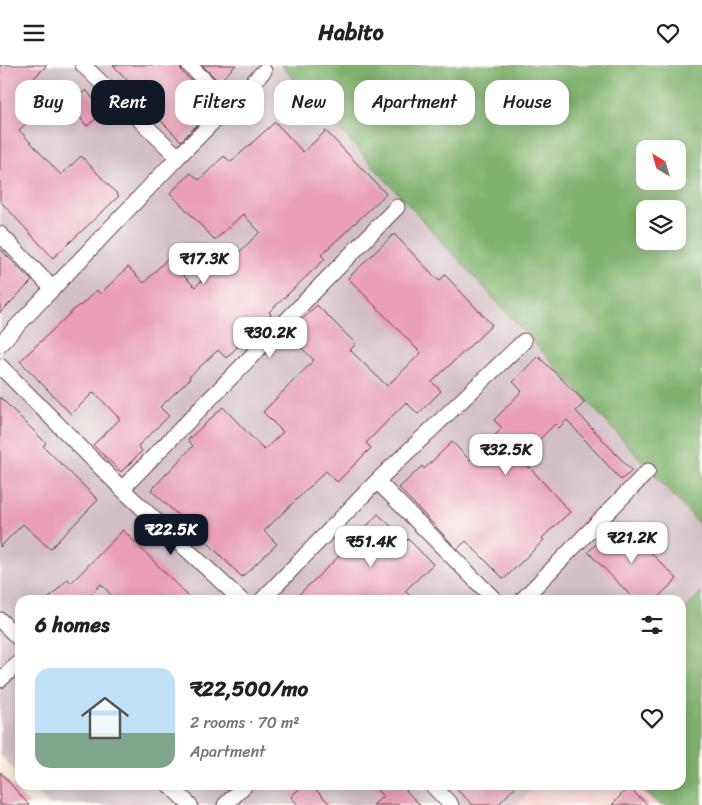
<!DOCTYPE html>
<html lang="en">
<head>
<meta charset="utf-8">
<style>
  body { margin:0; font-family:Sriracha,sans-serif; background:#f2f2f2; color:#222; height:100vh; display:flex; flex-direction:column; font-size:19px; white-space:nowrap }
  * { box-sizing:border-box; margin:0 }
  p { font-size:16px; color:#767676 }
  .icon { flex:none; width:28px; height:28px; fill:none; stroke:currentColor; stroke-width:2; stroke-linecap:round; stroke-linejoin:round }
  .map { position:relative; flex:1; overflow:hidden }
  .sheet { position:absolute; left:15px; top:530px; width:671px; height:195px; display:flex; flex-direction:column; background:#fff; border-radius:15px; box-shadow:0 2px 12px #0003 }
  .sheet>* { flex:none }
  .banner { position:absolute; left:15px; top:15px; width:672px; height:45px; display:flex; gap:10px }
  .needle { width:32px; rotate:323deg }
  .fabs { position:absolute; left:636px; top:75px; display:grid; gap:10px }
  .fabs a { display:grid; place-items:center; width:50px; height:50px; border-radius:10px; background:#fff; box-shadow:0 2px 12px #0003; font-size:25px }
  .price { position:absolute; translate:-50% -42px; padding:0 11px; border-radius:10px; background:#fff; color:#222; font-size:16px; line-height:32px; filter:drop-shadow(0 1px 2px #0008) }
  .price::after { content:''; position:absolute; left:50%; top:30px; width:15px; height:11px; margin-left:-8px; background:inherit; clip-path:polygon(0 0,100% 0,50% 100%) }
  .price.current { background:#111827; color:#fff }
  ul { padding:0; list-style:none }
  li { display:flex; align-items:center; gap:15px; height:125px; padding:0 20px }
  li+li { border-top:1px solid #e0e0e0 }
  li span { display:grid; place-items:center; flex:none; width:140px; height:100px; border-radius:15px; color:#555 }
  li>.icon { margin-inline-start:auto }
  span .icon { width:60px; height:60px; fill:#fffc; stroke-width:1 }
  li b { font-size:21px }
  h2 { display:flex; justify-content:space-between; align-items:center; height:60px; padding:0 20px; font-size:21px }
  .chip { padding:0 18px; border-radius:15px; background:#fff; box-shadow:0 2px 12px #0003; font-size:18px; line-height:45px }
  .chip.current { background:#111827; color:#fff }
  header { display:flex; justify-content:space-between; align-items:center; height:65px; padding:0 20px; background:#fff; font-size:22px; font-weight:700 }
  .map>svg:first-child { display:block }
</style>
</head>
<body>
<header><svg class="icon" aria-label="menu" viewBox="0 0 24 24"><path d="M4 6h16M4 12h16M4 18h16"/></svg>Habito<svg class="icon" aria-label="heart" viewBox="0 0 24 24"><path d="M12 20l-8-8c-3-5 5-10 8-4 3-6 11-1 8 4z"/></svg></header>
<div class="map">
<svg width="702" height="740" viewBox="0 0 702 740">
  <rect width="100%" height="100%" fill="#fdfcf7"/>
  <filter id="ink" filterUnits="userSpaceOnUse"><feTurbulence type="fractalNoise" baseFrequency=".02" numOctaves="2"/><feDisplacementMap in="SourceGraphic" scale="10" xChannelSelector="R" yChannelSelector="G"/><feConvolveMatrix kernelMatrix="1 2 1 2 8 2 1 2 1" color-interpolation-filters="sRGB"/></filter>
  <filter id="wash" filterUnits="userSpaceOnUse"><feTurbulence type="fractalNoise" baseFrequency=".0096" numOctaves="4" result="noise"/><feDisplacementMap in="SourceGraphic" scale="20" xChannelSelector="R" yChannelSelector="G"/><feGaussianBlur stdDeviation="1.12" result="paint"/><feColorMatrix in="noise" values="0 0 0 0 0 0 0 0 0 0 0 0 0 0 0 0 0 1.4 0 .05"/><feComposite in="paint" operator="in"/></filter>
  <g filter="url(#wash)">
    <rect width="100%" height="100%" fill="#f4ead4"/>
    <path fill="#f7d0d0" d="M702,526V740H517L536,720H681V550Z"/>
    <path fill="#d2bec5" d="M0,0H283L702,461V526L681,550V535H20V711L0,690Z
      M29,720H536L517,740H48Z"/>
    <path fill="#7eb16c" stroke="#64684c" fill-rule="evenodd" d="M281,0H702V462ZM645,84H678V116H645ZM645,144H678V176H645Z
      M702,526V740H660L635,720H681V550Z"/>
    <g id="blocks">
      <path fill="#e89fb7" d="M0,0H47L33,14L53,35L19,65L61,110L81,91L119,131L53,193L0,136Z
        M113,0H180L182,7L217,40L181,76L150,45L153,43Z
        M202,0H236L219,17Z
        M86,25L104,47L87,61L69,39Z
        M275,57L303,87L326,66L386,129L321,190L325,194L269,247L271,249L226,293L218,285L189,312L190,314L160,342L169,351L138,381L142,386L121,407L93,380L120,354L94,327L71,349L20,296L79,240L80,241L97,225L100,229L128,202L144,218L167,194L195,222L220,197L224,202L260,167L243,149L215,175L170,128L191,108L199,115L224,91L231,97Z
        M394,169L439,216L445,210L492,260L432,317L441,326L418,349L406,337L366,378L371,383L337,417L326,406L264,466L277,479L242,512L208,478L151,425L193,381L188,375L223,342L264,385L283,367L263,347L314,295L287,269L317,240L356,279L350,285L387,321L421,288L348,213Z
        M0,184L32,216L0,248Z
        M538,291L585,337L576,346L632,406L621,415L567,355L559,363L555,359L521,393L570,447L542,473L544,475L504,514L466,476L457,484L399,423L422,401L424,404L452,377L470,395L502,363L494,355L522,326L513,317Z
        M0,332L46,378L43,381L98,435L50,484L23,459L0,482Z
        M378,449L407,476L408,474L433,499L405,526L414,535H293L349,482L348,481Z
        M619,456L677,514L655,535H635L588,487Z
        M123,465L192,535H116L101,519L85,535H47L68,514L71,518Z
        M0,707L29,740H0Z
        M303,720H311L331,740H298L291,732Z
        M372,720H401L420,740H373L383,731Z
        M452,720H517L498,740H473Z
        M628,722L648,740H612Z"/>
    </g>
  </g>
  <g filter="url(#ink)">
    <use href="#blocks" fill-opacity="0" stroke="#643d44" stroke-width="1"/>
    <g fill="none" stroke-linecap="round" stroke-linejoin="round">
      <defs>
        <path id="minor" d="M83,0L178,92
          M189,0L230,40
          M0,169L52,223
          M0,279L178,92L264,6
          M0,301L122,424L241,535
          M377,416L495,535
          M122,424L397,142
          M262,535L377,416L524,276
          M522,535L648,406
          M0,555L20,575
          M0,615L20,597
          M169,720L190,740
          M432,720L451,740
          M225,740L245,720"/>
      </defs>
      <use href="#minor" stroke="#643d44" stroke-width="17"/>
      <use href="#minor" stroke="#fff" stroke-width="15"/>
    </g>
  </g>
</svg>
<div class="fabs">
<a><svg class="needle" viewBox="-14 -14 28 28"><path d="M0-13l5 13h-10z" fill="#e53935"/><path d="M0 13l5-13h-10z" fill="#767676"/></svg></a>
<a><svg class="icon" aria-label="layers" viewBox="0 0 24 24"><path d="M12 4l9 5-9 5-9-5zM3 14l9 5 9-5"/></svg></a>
</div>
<b class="price" style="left:204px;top:220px">₹17.3K</b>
<b class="price" style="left:270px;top:294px">₹30.2K</b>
<b class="price" style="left:506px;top:411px">₹32.5K</b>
<b class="price current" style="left:171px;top:491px">₹22.5K</b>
<b class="price" style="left:632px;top:499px">₹21.2K</b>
<b class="price" style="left:371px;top:503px">₹51.4K</b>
<div class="banner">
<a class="chip">Buy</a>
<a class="chip current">Rent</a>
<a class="chip">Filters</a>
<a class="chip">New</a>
<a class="chip">Apartment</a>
<a class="chip">House</a>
</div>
<section class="sheet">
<h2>6 homes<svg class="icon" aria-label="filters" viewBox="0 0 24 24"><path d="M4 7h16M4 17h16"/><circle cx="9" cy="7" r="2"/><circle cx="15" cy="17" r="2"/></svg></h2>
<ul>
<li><span style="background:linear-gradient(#bfe0f5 65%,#7fa58c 0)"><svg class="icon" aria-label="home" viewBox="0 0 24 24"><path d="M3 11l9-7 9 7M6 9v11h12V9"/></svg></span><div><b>₹22,500/mo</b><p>2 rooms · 70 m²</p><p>Apartment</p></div><svg class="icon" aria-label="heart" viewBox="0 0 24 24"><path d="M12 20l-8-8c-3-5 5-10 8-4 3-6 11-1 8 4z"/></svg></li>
</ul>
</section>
</div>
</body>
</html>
